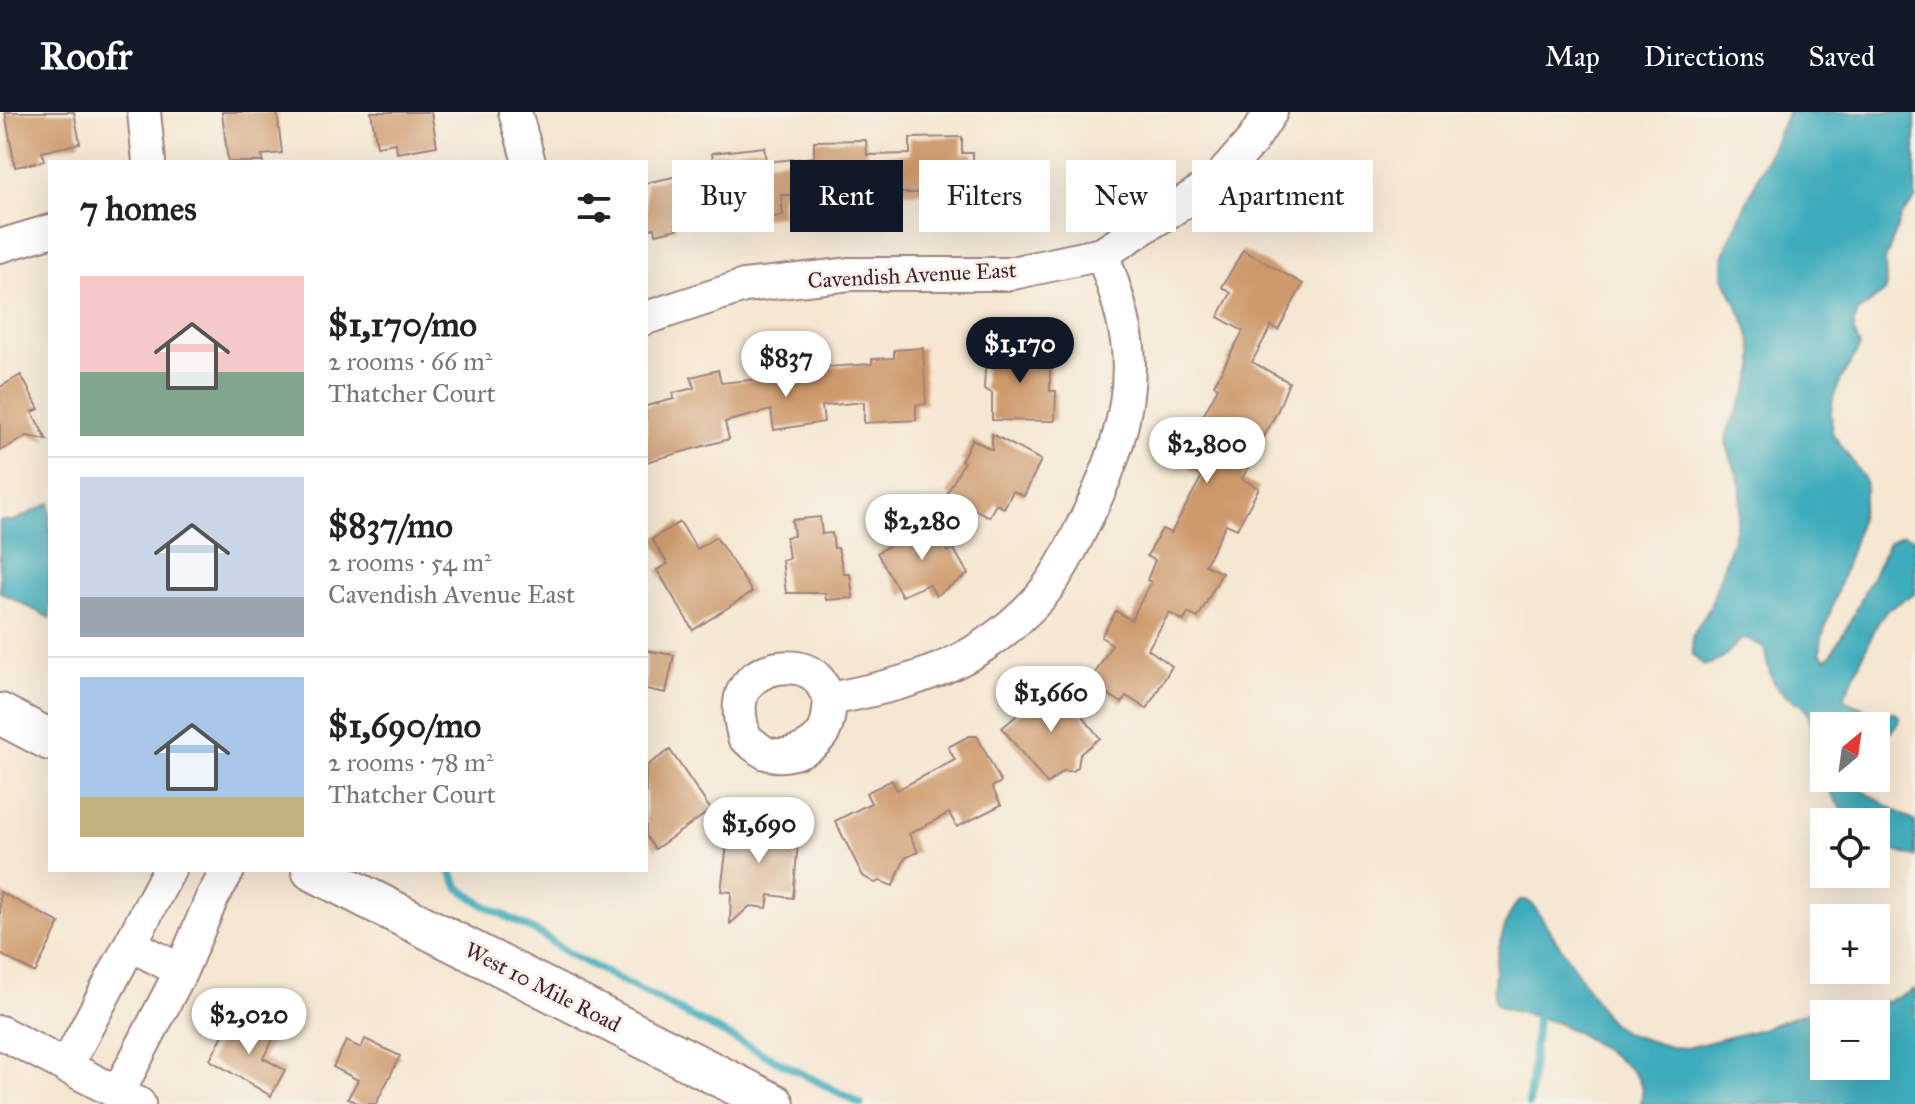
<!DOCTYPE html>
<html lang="en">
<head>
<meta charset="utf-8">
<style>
  body { margin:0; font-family:"IM FELL Great Primer",serif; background:#f2f2f2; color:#222; height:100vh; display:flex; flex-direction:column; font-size:30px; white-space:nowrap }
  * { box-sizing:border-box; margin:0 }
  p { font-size:26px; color:#767676 }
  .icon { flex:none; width:44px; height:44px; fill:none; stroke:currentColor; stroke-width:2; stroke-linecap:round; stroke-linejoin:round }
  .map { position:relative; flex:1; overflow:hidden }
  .drawer { position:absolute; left:48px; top:48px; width:600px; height:712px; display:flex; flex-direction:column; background:#fff; border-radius:0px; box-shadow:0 8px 32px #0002 }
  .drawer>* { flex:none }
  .top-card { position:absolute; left:672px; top:48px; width:760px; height:72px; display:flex; gap:16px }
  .needle { width:52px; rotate:29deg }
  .controls { position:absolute; left:1810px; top:600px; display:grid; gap:16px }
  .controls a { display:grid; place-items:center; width:80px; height:80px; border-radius:0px; background:#fff; box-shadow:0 8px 32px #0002; font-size:40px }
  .price { position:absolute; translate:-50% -68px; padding:0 18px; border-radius:28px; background:#fff; color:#222; font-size:26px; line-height:52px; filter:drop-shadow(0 2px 4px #0008) }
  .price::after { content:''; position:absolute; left:50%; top:48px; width:24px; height:18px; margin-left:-12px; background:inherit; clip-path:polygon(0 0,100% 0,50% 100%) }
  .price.current { background:#111827; color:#fff }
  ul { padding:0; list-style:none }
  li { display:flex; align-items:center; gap:24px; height:200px; padding:0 32px }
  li+li { border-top:2px solid #e0e0e0 }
  li span { display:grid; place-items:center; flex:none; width:224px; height:160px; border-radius:0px; color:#555 }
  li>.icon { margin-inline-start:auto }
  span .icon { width:96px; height:96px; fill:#fffc; stroke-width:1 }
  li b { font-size:34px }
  h2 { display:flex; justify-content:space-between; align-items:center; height:96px; padding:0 32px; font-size:34px }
  .pill { padding:0 28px; border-radius:0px; background:#fff; box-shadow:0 8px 32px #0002; font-size:28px; line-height:72px }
  .pill.current { background:#111827; color:#fff }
  header { display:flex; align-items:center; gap:48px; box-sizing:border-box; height:112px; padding:0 40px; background:#111827; color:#fff }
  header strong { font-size:38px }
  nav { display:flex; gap:44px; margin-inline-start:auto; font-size:28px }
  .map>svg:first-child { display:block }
</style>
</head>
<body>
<header>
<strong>Roofr</strong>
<nav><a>Map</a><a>Directions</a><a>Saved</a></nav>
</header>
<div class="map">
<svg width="1915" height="992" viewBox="0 0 1915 992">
  <rect width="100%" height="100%" fill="#f7f3e8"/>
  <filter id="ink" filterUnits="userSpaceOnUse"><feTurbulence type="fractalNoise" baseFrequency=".0125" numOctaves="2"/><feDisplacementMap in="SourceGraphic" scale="16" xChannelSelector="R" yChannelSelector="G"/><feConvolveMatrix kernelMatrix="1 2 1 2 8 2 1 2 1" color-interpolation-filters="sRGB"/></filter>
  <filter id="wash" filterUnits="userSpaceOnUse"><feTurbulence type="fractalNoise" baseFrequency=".006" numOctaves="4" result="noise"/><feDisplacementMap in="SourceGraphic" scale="32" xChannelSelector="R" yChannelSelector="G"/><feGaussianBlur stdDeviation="1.8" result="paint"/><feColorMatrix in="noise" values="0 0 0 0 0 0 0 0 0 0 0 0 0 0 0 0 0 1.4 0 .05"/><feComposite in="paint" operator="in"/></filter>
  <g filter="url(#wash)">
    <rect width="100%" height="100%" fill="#f5e7d2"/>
    <path fill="#3eacbc" stroke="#446674" stroke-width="2" fill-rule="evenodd" d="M1788,0H1915V87L1901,104L1885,149L1886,174L1883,181L1859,199L1854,210V220L1860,235L1841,267L1833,286L1831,299L1832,320L1865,368L1866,378L1856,423L1822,525L1820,541L1826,547L1830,544L1850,510L1889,430L1904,422L1915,427V482L1888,497L1878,510L1843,588L1870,599L1895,601L1900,605C1897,616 1888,625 1876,624V614H1824V666H1847L1858,676L1915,710V745L1891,738L1876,727V710H1856C1833,690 1814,661 1811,630C1810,619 1813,610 1807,600C1802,592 1794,589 1787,585C1770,573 1768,554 1764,535L1748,527H1742C1729,538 1722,551 1704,553L1693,544L1692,525L1710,495L1733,426L1740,397L1741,375L1726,330L1728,318L1747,279L1754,256V241L1747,214L1723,164V147L1727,133Z
      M50,391V506L0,480V409H14Z
      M1520,788H1526L1533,793L1605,903L1616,915L1628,922L1670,935L1687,936L1761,917L1821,895L1872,894L1902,884L1915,877V992H1641C1643,983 1643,976 1639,968C1630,951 1575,918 1557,911C1539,905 1520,901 1502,896L1496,892C1488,874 1503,800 1520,788ZM1824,902H1876V954H1824Z"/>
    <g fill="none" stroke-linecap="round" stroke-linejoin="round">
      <path stroke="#3eacbc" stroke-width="8" d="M450,758L459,776L484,793L541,822L568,841L861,992
        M1529,992L1537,906"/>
    </g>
    <g id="blocks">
      <path fill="#ce9a6c" d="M5,0H74L80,31L42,40L44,49L15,55Z
        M222,0H277L282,41L262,43L263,50H228Z
        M371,0H431L437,34L397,41L396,31L377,34Z
        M962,25V41H973L974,95L946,96V85H931V82L921,81H879V98H851L850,87H836V85L826,83H781L783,104L755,107L754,96L740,97L739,95L729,94L686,98L688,108L676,111L677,117L656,122L655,116L646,118V71L714,56L712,41L764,35L766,50L814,45V29L866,28L867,43L910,42V26Z
        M1243,138L1303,172L1278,218L1271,214L1252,250L1289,270L1278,298L1242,367L1259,376L1237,417L1226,412L1205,453L1222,461L1198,506L1188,501L1184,509L1169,501L1148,537L1172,554L1147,597L1126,584L1122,591L1090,570L1112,532L1101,525L1116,499L1131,508L1151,470L1147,468L1155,448L1147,444L1162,417L1171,421L1202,364L1188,356L1213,310L1203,304L1218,276L1214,273L1243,219L1218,205L1231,181L1222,175Z
        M923,236L926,292L916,293V308L864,311V290L822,294L824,310L774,318L771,298L725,310L729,327L646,350V294L674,287L673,281L694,276L691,265L718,258L721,271L759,267L758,262L775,260V256L798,250L797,242L824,238L827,255L872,252V247L894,246V238Z
        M986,238L1050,239V279H1056L1055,309L992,308V281L984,277Z
        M21,263L39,297L32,300L47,328L27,324L0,339V275Z
        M992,322L1041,348L1024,384L1013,379L1004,396L996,392L989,405L947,382L964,350L961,349L972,327L992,338Z
        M820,405L822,422L832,421L834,436H838L844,462H850L853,486L826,488L825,481H786L782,448L789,447L786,425L794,424L792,408Z
        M930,409L947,440L953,436L968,462L936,484L929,472L902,484L877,441Z
        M680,410L697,437L716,425L752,480L693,518L657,458L668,452L652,427Z
        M646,538L674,543L666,581L646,577Z
        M1057,573L1100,626L1080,642L1078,655L1073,659H1063L1047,672L1002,616L1045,579L1047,581Z
        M969,624H977L1001,670L992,675L1001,693L957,715L949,701L909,722L918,740L905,746L893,774L880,769L875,771L863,764L835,709L871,691L866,681L892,668L897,678L955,648L948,635Z
        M670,638L711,698L655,737L646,724V654Z
        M730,709L787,715V718L799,720L793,786L769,783L767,796L750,794L730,812L731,780L721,779Z
        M0,780L60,811L35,861L0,842Z
        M251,908L276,922L263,946L285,958L271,984L210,948L228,913L244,921Z
        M365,927L400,944L376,992H359L348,986L358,968L333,955L346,929L361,936Z"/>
    </g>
  </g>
  <g filter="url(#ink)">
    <use href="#blocks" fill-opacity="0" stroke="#a0837e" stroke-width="2"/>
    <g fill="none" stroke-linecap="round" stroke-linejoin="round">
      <defs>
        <path id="minor" d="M144,0L149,50
          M515,0L529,50
          M0,134L50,119
          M646,206L744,174L851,162H1008L1102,142L1217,69L1252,29L1271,0
          M830,587C829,598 829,609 824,619C814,637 785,648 766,641C759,638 751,630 744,625C741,611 737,596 742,582C752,555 797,546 817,566C822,571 826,581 830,587C881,577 936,565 980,536C1002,522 1022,505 1040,485C1057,465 1070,440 1081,417C1109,362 1134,300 1128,236C1124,203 1114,173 1102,142
          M132,833L181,859
          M0,920L139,992
          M66,955L169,758
          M118,981L181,859L212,786L228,758"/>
        <path id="major" d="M0,602L50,628
          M312,758L774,992"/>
      </defs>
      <use href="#minor" stroke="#a0837e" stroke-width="36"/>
      <use href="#major" stroke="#a0837e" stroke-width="44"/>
      <use href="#minor" stroke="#fff" stroke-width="32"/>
      <use href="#major" stroke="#fff" stroke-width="40"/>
    </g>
  </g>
  <g text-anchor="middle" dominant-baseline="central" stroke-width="6" stroke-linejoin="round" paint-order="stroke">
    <g font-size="22" fill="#4a1f2b" stroke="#f7f3e8">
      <text transform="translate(912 163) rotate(-3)">Cavendish Avenue East</text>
      <text transform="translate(543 875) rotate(27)">West 10 Mile Road</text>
    </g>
  </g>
</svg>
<div class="controls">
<a><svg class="needle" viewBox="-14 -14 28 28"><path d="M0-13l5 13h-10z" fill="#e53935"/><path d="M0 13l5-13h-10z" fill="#767676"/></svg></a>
<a><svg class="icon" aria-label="locate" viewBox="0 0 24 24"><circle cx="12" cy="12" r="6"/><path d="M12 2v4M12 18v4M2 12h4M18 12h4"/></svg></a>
<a>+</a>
<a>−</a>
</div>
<b class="price current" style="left:1020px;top:273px">$1,170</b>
<b class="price" style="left:786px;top:287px">$837</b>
<b class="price" style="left:1207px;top:373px">$2,800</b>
<b class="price" style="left:922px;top:450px">$2,280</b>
<b class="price" style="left:1051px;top:622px">$1,660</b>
<b class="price" style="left:759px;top:753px">$1,690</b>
<b class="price" style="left:249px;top:944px">$2,020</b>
<div class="top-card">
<a class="pill">Buy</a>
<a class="pill current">Rent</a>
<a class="pill">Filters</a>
<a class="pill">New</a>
<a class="pill">Apartment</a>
</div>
<section class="drawer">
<h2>7 homes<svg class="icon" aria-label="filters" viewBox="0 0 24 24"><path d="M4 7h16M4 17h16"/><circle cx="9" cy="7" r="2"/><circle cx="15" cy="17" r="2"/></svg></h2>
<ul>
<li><span style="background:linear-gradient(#f6c9c9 60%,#7fa58c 0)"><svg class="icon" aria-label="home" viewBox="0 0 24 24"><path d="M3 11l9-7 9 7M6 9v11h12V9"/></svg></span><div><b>$1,170/mo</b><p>2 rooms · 66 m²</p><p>Thatcher Court</p></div></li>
<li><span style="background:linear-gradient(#c9d6e8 75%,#9aa5b1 0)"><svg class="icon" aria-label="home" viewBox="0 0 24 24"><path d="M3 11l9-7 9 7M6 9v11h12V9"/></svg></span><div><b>$837/mo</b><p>2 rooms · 54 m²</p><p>Cavendish Avenue East</p></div></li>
<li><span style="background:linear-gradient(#a9c7e8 75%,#c2b280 0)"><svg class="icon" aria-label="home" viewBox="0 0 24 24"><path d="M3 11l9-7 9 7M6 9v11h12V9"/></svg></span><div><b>$1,690/mo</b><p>2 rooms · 78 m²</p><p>Thatcher Court</p></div></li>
</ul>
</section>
</div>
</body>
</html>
